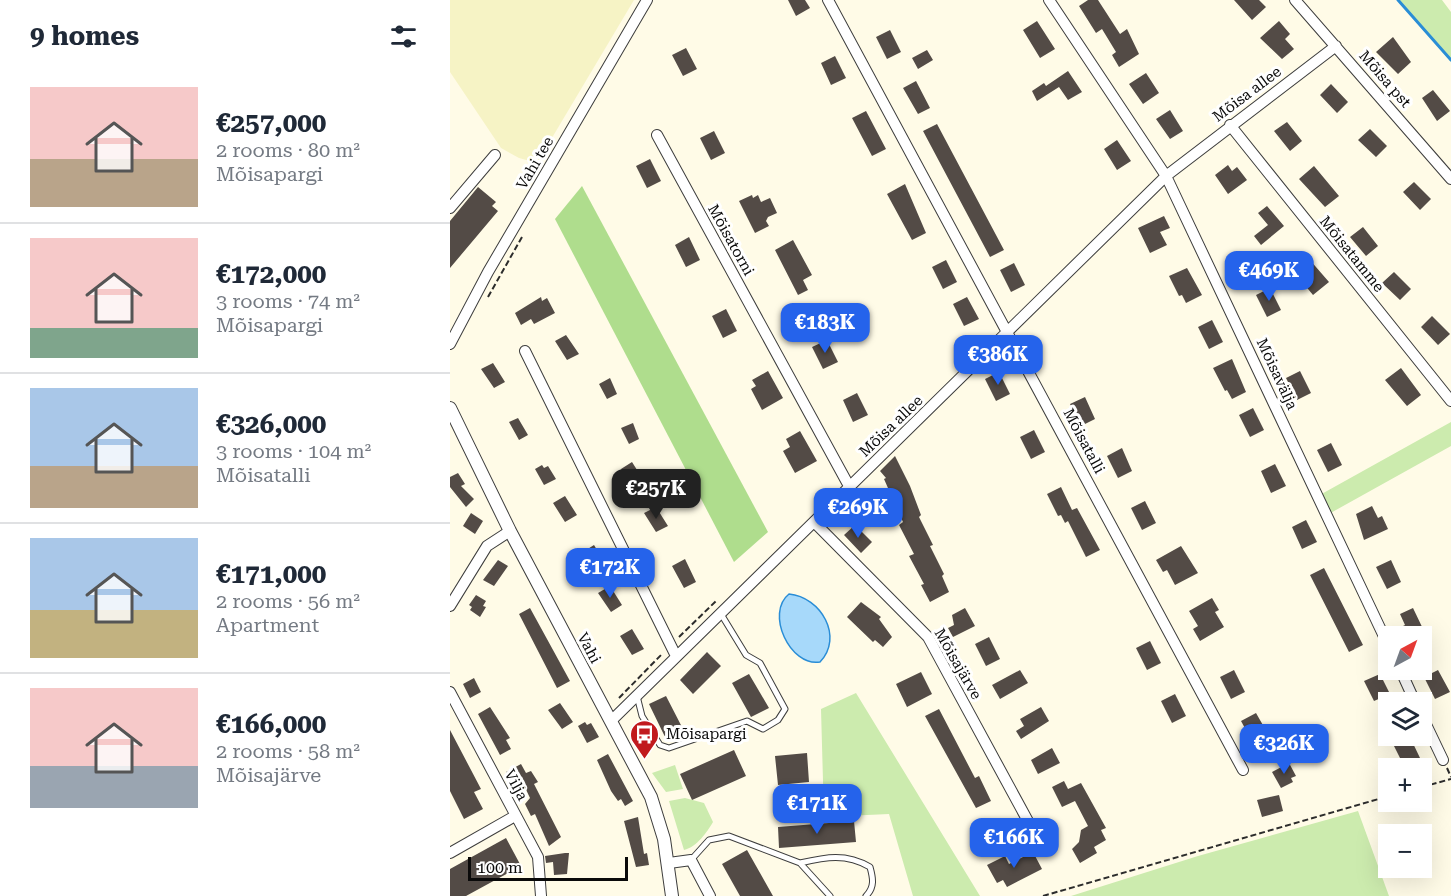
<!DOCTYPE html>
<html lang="en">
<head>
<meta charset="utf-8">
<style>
  body { margin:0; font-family:"Roboto Serif",serif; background:#f6f6f7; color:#1f2937; height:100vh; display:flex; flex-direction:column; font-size:22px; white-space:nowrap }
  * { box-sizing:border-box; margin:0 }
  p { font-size:20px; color:#747a83 }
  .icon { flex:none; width:33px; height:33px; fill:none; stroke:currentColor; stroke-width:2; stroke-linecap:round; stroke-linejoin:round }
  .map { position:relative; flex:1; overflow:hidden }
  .panel { display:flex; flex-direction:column; background:#fff; width:450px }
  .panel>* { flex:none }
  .needle { width:39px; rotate:41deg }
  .tools { position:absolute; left:928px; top:626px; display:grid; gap:12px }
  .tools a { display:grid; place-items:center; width:54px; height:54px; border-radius:0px; background:#fff; box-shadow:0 6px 24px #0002; font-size:30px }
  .scale { position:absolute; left:18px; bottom:15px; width:160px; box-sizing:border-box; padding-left:6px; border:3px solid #0a0a0a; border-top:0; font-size:16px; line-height:21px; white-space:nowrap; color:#0a0a0a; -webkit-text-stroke:4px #fff; paint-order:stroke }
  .price { position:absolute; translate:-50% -51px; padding:0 14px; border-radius:12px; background:#2563eb; color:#fff; font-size:20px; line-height:39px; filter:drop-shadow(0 2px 3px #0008) }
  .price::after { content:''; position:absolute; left:50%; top:36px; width:18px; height:14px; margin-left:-9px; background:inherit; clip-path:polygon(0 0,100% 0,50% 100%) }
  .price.current { background:#222; color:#fff }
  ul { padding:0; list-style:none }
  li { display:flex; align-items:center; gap:18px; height:150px; padding:0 30px }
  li+li { border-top:2px solid #e0e1e3 }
  li span { display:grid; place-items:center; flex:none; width:168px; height:120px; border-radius:0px; color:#555 }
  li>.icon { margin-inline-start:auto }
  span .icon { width:72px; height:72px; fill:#fffc; stroke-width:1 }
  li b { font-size:26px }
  h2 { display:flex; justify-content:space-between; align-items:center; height:72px; padding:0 30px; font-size:26px }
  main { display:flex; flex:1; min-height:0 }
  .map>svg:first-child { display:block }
</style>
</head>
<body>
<main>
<section class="panel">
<h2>9 homes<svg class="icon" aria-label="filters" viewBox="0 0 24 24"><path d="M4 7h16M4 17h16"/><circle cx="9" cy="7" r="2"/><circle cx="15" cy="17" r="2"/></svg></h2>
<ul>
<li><span style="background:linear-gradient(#f6c9c9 60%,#b9a48a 0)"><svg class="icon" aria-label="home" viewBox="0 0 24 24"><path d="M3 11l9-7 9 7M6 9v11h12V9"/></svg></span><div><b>€257,000</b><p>2 rooms · 80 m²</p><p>Mõisapargi</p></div></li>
<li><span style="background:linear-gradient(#f6c9c9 75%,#7fa58c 0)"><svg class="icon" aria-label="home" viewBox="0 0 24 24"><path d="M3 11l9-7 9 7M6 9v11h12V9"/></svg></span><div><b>€172,000</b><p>3 rooms · 74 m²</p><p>Mõisapargi</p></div></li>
<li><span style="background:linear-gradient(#a9c7e8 65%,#b9a48a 0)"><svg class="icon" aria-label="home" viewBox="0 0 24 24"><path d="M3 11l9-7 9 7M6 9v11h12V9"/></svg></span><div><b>€326,000</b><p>3 rooms · 104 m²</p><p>Mõisatalli</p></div></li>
<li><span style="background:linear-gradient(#a9c7e8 60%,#c2b280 0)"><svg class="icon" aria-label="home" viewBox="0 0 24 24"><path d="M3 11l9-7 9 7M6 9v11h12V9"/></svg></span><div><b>€171,000</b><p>2 rooms · 56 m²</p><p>Apartment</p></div></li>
<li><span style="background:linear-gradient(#f6c9c9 65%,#9aa5b1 0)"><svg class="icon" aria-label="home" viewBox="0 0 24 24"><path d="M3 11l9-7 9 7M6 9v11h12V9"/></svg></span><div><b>€166,000</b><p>2 rooms · 58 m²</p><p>Mõisajärve</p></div></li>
</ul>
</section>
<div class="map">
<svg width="1001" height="896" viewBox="0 0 1001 896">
  <rect width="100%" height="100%" fill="#fffbe7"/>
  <path fill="#f6f3c5" d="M0,0H184L87,163L69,158L51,148L0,72Z"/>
  <path fill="#ccebae" d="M947,0H992L1001,12V62Z
    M1001,422V446L877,515L868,496Z
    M406,693L530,896H463L439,814L374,817L371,709Z
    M225,765L233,789L216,792L202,773Z
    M235,798L254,803L263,822C257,832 247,847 234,850L219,801Z
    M908,811L939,896H621L748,856Z"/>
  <path fill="#afdd8d" d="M132,186L318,532L284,562L105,219Z"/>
  <path fill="#a7d9fa" stroke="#2a8dd6" stroke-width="1.5" d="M339,594C371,597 394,637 370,662C340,667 315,613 339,594Z"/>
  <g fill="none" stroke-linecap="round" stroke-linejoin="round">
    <path stroke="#2a8dd6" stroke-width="3" d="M948,0L1001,60"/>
  </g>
  <path fill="#534b46" d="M338,0H355L360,8L346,16Z
    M638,0H648L670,34L677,29L689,54L669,67L662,55L666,52L652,29L646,33L629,6Z
    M784,0H809L816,7L802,20Z
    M587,21L605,49L590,58L573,30Z
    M829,21L840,34L835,39L844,49L832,59L810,38Z
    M440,30L451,52L437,59L426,37Z
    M943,37L961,62L948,74L926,52Z
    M236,48L247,69L233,76L222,55Z
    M477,50L483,60L468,69L462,58Z
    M385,56L396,78L381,85L371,63Z
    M618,71L632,92L618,100L609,87L587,101L582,91L594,83L596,86Z
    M696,73L709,93L693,104L679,84Z
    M466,81L480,108L468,114L453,88Z
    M881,84L898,102L887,113L870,95Z
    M983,90L1000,111L987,121L972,98Z
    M720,110L733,131L720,139L706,119Z
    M416,111L436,149L422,156L402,118Z
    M837,122L852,141L840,151L824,131Z
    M487,124L554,250L540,257L473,131Z
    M920,129L937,146L926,157L908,140Z
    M264,131L275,153L261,160L250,138Z
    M667,140L681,161L667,170L654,149Z
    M200,159L211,181L197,188L186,166Z
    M778,165L782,171L787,167L797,180L778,194L765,175Z
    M864,166L889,196L875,207L849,179Z
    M964,182L981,199L970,210L953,192Z
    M455,184L476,233L462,240L437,194Z
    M28,187L46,202L42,206L48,211L0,268V221Z
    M302,195L303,198L308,195L311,202L320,198L327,213L318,217L316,221L319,226L305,233L289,201Z
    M817,206L834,226L811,245L804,236L818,225L808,213Z
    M714,216L720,228L710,232L717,245L700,253L688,228Z
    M913,227L928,246L916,256L900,237Z
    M239,237L250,260L236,267L225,245Z
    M343,240L362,275L353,280L358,290L348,295L325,250Z
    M859,259L879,282L863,295L844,272Z
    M496,260L507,282L493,289L482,267Z
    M564,263L575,285L561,292L550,270Z
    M737,268L752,295L736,303L732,295L729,296L719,276Z
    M944,272L961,289L950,300L932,283Z
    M820,288L831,310L817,317L806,295Z
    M91,297L92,301L97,298L105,313L84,324L81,319L71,325L65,313Z
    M517,297L529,319L514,326L503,304Z
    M276,309L287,331L273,338L262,316Z
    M982,316L1000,334L988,345L971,327Z
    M762,320L773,342L759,349L748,327Z
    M116,335L129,354L117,360L105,341Z
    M377,340L388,362L373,369L362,347Z
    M782,359L796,392L782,399L777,390L775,391L763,368Z
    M43,363L55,382L44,388L31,369Z
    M951,368L971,395L957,406L935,380Z
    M318,371L333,398L312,410L301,389L306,386L302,380Z
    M850,371L861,393L847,400L836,378Z
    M549,372L560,394L546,401L535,379Z
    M160,378L167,394L157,399L149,384Z
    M407,393L418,415L403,422L393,400Z
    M635,397L645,419L631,426L620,404Z
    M803,408L814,430L800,437L789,415Z
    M68,418L78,435L69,440L59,422Z
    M183,423L189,439L179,444L171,428Z
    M584,430L595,452L581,459L570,437Z
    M350,431L367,461L345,473L333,451L340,447L336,439Z
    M881,443L892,465L878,472L867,450Z
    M672,448L682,471L668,478L657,456Z
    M445,456L460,486L471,515L469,517L483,545L480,546L494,574L492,576L499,592L480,602L471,585L474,584L459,556L464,554L449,525L453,522L434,479L436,478L430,471Z
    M182,462L194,481L183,488L171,469Z
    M825,464L836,486L821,493L811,471Z
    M92,465L94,468L98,466L106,479L94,485L85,469Z
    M8,473L15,484L11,486L24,499L16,507L0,487V477Z
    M611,487L622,510L627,508L650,550L636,557L618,521L615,523L611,515L608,516L597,494Z
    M412,494L423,506L406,523L394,512Z
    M115,496L127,515L115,522L103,503Z
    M695,501L706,523L692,530L681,508Z
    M922,506L928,518L932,516L938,529L914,540L906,514Z
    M206,507L218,526L206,532L194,513Z
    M21,513L33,521L25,534L13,526Z
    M856,520L867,542L852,549L842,527Z
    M405,525L422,542L411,553L394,535Z
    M144,545L153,560L140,568L133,552Z
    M731,546L748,573L725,585L717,570L713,572L706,560Z
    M235,559L246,582L234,588L222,566Z
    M48,560L58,566L44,586L33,580Z
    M941,560L951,582L937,589L926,567Z
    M874,568L913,645L899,652L860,575Z
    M160,586L172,605L161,612L148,593Z
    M26,595L36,601L33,606L36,607L30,617L20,610L22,607L19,605Z
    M762,598L769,610L765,612L774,627L750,641L743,629L748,626L739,611Z
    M411,602L431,617L429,619L442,637L433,647L425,640L423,642L397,617Z
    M80,608L120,681L107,688L69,614Z
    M515,608L525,626L503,637L498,628L504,625L502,615Z
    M963,608L974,631L971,632L973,636H956L951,627L955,625L950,614Z
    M182,629L194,649L182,655L170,636Z
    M539,637L550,659L536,666L525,644Z
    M700,641L711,663L697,670L686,648Z
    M257,652L271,666L243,694L230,680Z
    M570,670L578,683L550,699L542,685Z
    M784,670L795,692L781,699L770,677Z
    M988,670L1000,692L985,699L974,677Z
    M471,672L482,694L457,707L446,684Z
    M299,674L319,708L301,717L282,683Z
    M930,674L940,694L924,701L914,681Z
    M24,678L31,692L20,698L13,684Z
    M725,694L736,716L722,723L711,701Z
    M216,696L234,731L216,739L199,704Z
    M110,703L123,722L112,729L98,710Z
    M40,707L60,738L56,740L61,749L50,755L28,714Z
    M591,707L599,721L571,739L566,731L574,726L570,719Z
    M489,709L525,778L529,776L541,801L526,808L475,716Z
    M806,713L822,741L807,750L791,721Z
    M135,722L137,725L141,723L149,737L137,743L128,726Z
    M0,730L31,789L24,792L33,809L14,819L0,791Z
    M944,735H959L970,758L954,766L942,742L946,740Z
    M602,748L610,763L588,774L581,760Z
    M284,750L296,776L242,800L230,774Z
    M357,753L359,782L328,785L325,756Z
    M158,754L183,801L175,806L171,799L168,801L161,791L147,760Z
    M839,763L846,776L841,778L843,782L831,788L822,772Z
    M71,764L76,773L81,771L88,782L84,784L111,837L99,846L85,814L81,816L75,804L80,798L72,781L63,786L56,772Z
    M614,781L618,789L631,783L656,828L651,830L656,840L644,847L647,853L630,863L622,849L629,842L631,830L638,826L625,801L612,807L602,787Z
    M829,795L833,811L812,817L807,800Z
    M188,817L194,854L197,853L199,865L186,867L174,821Z
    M549,819L554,826L550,829L554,836L533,847L525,832Z
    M404,821L406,842L329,848L328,827Z
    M56,838L71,866L16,896H0V869Z
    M297,850L323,896H290L272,864Z
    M583,852L592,869L557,887L553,880L547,883L537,865L555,856L559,864Z
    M115,853H119L117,874L104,875L103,862L96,863L95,856Z"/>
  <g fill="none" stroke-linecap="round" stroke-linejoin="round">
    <defs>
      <path id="service" d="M187,696L192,716L210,745L219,748L297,721L313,729L328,720L335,709L310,663L296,655L271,614
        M241,860L259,840L279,836L350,863L380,896
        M350,863C376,857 396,853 420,867C423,878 425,887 416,896"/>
      <path id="minor" d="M378,0L793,770
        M599,0L716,176L939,647
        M845,0L1001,179
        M780,125L1001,401
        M207,135L399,486
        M0,208L45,155
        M0,344L38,272L197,0
        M75,351L226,656
        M364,522L478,637L592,847
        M0,606L37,546L60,531
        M950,669L965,702
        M0,692L88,857L91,896
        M972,716L993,760
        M161,721L716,176L886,46
        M0,853L65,816
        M219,863L241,860L260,896"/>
      <path id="tertiary" d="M0,408L60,531L201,797L214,839L222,896"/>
    </defs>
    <use href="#service" stroke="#3d3d3d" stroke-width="7"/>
    <use href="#minor" stroke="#3d3d3d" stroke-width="12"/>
    <use href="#tertiary" stroke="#3d3d3d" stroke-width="14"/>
    <path stroke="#2c2c2c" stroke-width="2" stroke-dasharray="6 3" stroke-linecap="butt" d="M38,297L72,237
      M229,637L266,601
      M169,698L212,654
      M997,768L1001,777
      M972,787L1001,779
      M593,896L939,796"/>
    <use href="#service" stroke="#fff" stroke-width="5"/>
    <use href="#minor" stroke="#fff" stroke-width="10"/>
    <use href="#tertiary" stroke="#fff" stroke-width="12"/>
  </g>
  <defs>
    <symbol id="bus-pin" viewBox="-11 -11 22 30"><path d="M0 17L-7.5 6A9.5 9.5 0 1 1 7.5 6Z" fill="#c11a1e" stroke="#fff"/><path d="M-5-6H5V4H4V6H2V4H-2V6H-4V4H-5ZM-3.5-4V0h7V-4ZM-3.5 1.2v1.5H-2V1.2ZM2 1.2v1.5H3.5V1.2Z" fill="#fff"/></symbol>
  </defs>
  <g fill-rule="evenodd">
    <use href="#bus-pin" x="178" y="718" width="33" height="45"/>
  </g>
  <g text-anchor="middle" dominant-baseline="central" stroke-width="6" stroke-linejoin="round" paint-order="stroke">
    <g font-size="15" fill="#0a0a0a" stroke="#fff">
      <text transform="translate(935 79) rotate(49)">Mõisa pst</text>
      <text transform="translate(797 94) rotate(-37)">Mõisa allee</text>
      <text transform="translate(85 163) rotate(-60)">Vahi tee</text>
      <text transform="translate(281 240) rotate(61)">Mõisatorni</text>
      <text transform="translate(902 254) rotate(51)">Mõisatamme</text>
      <text transform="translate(827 374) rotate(65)">Mõisavälja</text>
      <text transform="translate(441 426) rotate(-44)">Mõisa allee</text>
      <text transform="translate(634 441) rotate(62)">Mõisatalli</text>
      <text transform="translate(139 648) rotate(62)">Vahi</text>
      <text transform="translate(508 664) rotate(60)">Mõisajärve</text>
      <text transform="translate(66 785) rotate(62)">Vilja</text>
    </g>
    <g font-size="15" fill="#0a0a0a" stroke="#fff" text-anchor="start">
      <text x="216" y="734">Mõisapargi</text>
    </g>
  </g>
</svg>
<div class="tools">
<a><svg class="needle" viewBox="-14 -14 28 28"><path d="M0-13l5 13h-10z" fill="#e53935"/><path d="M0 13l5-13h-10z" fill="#747a83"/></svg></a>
<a><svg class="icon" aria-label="layers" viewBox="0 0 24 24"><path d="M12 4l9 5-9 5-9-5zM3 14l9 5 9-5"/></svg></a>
<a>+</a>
<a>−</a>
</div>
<div class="scale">100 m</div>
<b class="price" style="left:819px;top:302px">€469K</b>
<b class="price" style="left:375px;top:354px">€183K</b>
<b class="price" style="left:548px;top:386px">€386K</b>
<b class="price current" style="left:206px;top:520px">€257K</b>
<b class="price" style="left:408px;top:539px">€269K</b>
<b class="price" style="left:160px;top:599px">€172K</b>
<b class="price" style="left:834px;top:775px">€326K</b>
<b class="price" style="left:367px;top:835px">€171K</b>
<b class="price" style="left:564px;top:869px">€166K</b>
</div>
</main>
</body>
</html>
